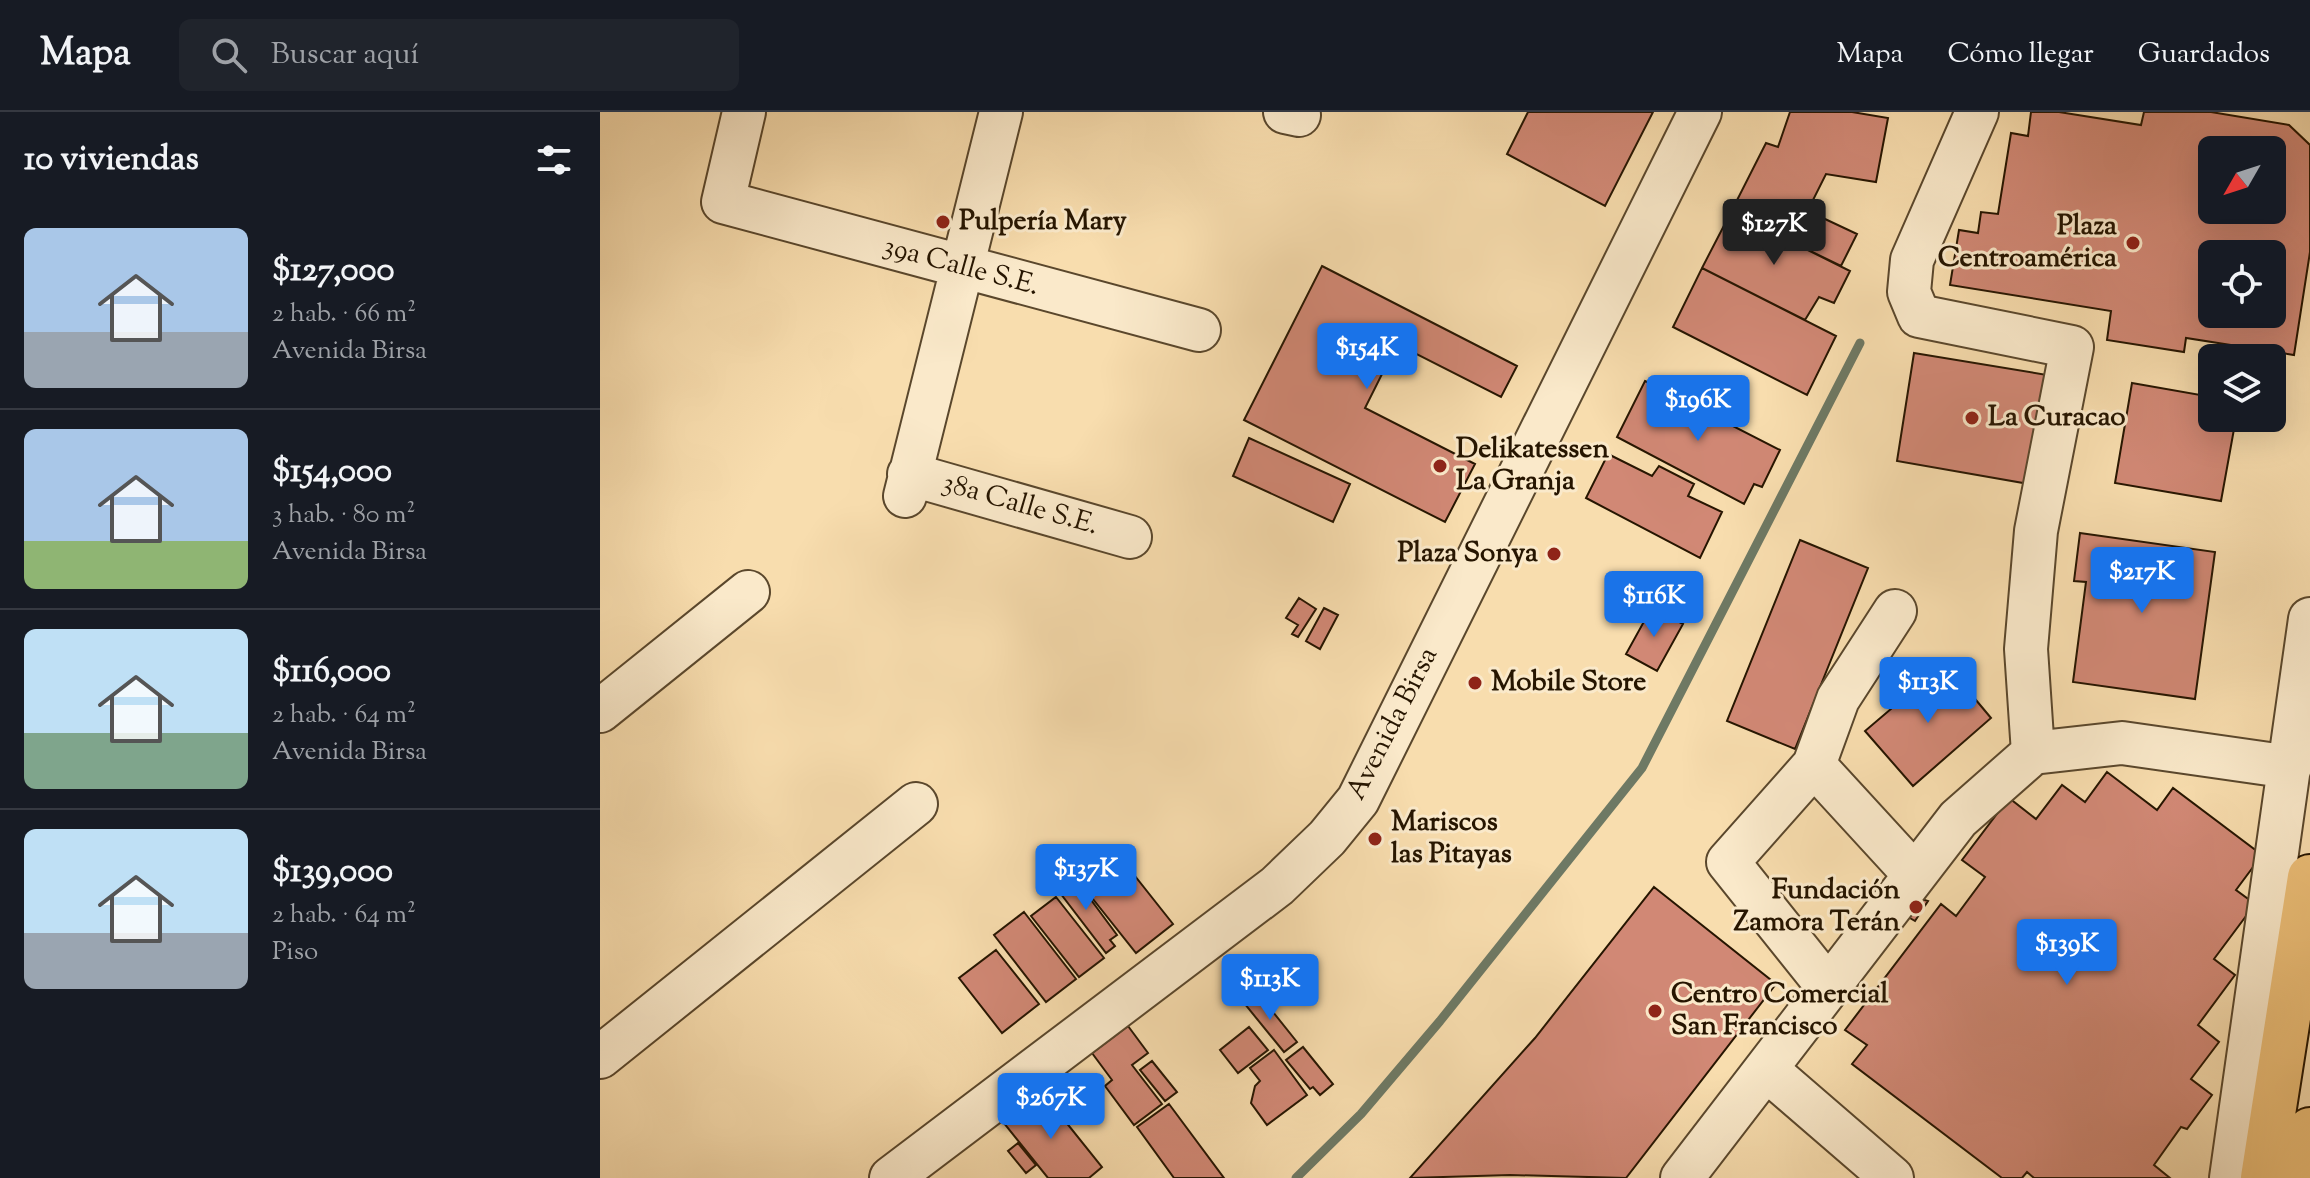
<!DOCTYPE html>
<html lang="es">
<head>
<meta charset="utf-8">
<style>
  body { margin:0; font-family:"Sorts Mill Goudy",serif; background:#20242c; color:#f1f3f6; height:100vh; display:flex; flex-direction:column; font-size:30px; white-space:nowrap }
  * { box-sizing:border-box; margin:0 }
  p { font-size:26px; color:#9ea1a6 }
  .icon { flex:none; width:44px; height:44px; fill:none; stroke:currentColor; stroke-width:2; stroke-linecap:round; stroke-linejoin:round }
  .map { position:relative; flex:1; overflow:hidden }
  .details { display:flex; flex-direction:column; background:#171b24; width:600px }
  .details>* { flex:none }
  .needle { width:52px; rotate:231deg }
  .fabs { position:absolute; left:1598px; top:24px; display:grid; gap:16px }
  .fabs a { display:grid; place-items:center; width:88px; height:88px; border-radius:12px; background:#171b24; box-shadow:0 8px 32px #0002; font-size:40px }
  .price { position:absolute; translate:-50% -68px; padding:0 18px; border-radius:8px; background:#1a73e8; color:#fff; font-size:26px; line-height:52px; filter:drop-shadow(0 2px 4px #0008) }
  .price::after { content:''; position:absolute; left:50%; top:48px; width:24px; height:18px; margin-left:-12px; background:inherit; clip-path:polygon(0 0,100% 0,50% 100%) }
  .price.active { background:#222; color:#fff }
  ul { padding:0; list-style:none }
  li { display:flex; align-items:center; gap:24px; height:200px; padding:0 24px }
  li+li { border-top:2px solid #363941 }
  li span { display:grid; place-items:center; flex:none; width:224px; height:160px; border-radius:12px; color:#555 }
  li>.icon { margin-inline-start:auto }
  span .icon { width:96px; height:96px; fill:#fffc; stroke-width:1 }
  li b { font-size:34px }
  h2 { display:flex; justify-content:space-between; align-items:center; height:96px; padding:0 24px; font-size:34px }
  header { display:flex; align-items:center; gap:48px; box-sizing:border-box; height:112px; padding:0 40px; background:#171b24; border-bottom:2px solid #363941 }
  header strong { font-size:38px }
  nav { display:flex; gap:44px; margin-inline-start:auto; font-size:28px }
  .search { width:560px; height:72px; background:#20242c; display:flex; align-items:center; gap:20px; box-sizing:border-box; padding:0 28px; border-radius:12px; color:#9ea1a6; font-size:30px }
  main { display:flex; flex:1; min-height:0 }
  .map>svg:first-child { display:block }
</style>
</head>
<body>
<header>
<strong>Mapa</strong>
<div class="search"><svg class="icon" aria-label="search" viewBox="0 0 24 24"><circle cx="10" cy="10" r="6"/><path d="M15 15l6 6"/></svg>Buscar aquí</div>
<nav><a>Mapa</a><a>Cómo llegar</a><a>Guardados</a></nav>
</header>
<main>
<section class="details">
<h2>10 viviendas<svg class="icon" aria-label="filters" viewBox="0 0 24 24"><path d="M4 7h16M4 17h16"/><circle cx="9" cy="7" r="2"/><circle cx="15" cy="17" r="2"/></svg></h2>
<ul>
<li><span style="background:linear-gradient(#a9c7e8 65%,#9aa5b1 0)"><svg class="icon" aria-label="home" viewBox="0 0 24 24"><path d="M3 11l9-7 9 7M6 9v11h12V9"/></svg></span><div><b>$127,000</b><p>2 hab. · 66 m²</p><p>Avenida Birsa</p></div></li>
<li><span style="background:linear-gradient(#a9c7e8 70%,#8fb573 0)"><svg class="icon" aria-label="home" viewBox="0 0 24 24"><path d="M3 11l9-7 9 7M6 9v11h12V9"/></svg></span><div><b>$154,000</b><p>3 hab. · 80 m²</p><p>Avenida Birsa</p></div></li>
<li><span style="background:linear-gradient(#bfe0f5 65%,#7fa58c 0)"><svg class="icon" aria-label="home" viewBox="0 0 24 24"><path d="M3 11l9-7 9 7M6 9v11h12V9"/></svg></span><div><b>$116,000</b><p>2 hab. · 64 m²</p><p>Avenida Birsa</p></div></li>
<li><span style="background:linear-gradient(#bfe0f5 65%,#9aa5b1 0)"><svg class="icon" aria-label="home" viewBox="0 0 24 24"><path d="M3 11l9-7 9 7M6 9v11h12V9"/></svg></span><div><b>$139,000</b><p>2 hab. · 64 m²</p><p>Piso</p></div></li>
</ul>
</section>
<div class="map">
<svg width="1710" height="1066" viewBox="0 0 1710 1066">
  <rect width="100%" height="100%" fill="#f8ddae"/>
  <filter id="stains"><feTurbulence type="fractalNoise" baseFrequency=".0025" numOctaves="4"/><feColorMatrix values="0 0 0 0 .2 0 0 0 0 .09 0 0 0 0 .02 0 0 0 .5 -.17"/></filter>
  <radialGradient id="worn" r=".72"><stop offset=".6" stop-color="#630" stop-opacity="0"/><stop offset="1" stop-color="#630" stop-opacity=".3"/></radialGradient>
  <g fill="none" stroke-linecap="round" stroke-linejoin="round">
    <path stroke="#6e7964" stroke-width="9" d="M696,1066L761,1002L840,909L1042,656L1260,231"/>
  </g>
  <path fill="#d18875" stroke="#261500" stroke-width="2" fill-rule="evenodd" d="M928,0H1053L1005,94L907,42Z
    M1190,0H1252L1288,6L1276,70L1226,62L1192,130L1131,100L1166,31L1178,35Z
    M1431,0H1459L1541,13L1544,0H1611L1689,13L1710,33V140L1694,243L1586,226L1584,240L1507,228L1511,199L1350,173L1359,118L1378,121L1381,100L1398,102L1411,21L1428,24ZM1612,38H1672V98H1612ZM1612,142H1672V202H1612Z
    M1208,99L1257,122L1241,154L1192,130Z
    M1131,100L1250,159L1234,191L1219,185L1205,208L1102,156Z
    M722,154L917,254L901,285L797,232L765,296L875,352L845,410L644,308Z
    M1102,156L1236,224L1207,283L1073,215Z
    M1314,241L1447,263L1429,372L1297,349Z
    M1045,269L1180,338L1162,375L1154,372L1144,392L1017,325Z
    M1532,271L1612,285V306H1636L1621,389L1515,371Z
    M649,326L750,372L733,410L633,364Z
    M1008,342L1052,364L1059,354L1094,372L1088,384L1122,400L1100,446L986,386Z
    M1480,421L1615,440L1595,587L1473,570L1486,470L1474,469Z
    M1200,428L1268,456L1195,637L1127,609Z
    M699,486L716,497L698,525L692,522L698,513L686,506Z
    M1052,495L1083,512L1057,559L1026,542Z
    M724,496L738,503L720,537L706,529Z
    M1345,551L1391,606L1313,674L1265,619Z
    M1507,660L1557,698L1573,676L1662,743L1636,778L1655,792L1614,847L1635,863L1598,913L1619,930L1591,967L1612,983L1587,1017L1581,1015L1554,1053L1570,1066H1434L1427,1060L1422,1066H1402L1252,952L1267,933L1245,918L1341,792L1356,804L1385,765L1362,748L1409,686L1436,707L1462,673L1485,690Z
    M518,750L524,757L527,754L573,812L536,841L485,777Z
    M462,761L470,773L477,769L517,823L510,828L515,834L506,841L451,769Z
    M1054,775L1176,872L1026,1066L910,1063L810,1066L935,926Z
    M456,785L504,846L479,865L431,804Z
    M1315,785L1328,789L1315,809L1303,802Z
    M424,800L476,867L446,890L394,823Z
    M396,838L439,892L402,921L359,866Z
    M657,880L697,930L684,940L644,891Z
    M528,914L548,941L532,953L562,992L534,1013L505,974L512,968L492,941Z
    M649,915L668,938L638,961L620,938Z
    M703,935L733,972L720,983L713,975L710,977L686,948Z
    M674,938L707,983L667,1013L651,991L655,974L660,969L650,956Z
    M552,949L577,980L565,989L540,958Z
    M441,979L502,1055L489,1066H448L403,1010Z
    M569,992L624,1066H574L537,1015Z
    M418,1031L436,1053L426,1061L408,1039Z"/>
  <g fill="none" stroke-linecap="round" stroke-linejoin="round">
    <defs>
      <path id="minor" d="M144,0L123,90L599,218
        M685,0L699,3
        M1377,0L1312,148L1309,180L1319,204L1472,235L1436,419L1426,537L1433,641
        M309,362L530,425
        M305,384L401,0
        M0,599L148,480
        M1214,653L1314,762
        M1228,875L1128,750L1214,653L1238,587L1295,499
        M0,945L316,692
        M1167,958L1292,1066
        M291,1066L677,774L727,726L758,688L1100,0
        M1082,1066L1358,707L1433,641L1522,631L1690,655
        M1631,1066L1710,507"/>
      <path id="highway" d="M1663,1066L1710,765
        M1701,1066L1710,1018"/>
    </defs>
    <use href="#minor" stroke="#5a472c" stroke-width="46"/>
    <use href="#highway" stroke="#261500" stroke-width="48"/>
    <use href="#minor" stroke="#fae9ca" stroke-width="42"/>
    <use href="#highway" stroke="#ecbe77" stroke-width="44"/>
  </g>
  <g fill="#8f2418" stroke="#fae9ca" stroke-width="3">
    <circle cx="343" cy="110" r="8"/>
    <circle cx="1533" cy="131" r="8"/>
    <circle cx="1372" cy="306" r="8"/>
    <circle cx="840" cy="354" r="8"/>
    <circle cx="954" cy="442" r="8"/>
    <circle cx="875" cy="571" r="8"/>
    <circle cx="775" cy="727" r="8"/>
    <circle cx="1316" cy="795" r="8"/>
    <circle cx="1055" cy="899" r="8"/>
  </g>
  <g text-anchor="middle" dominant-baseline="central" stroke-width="6" stroke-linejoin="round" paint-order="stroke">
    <g font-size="28" font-weight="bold" fill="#261500" stroke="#fae9ca" text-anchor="start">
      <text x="359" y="110">Pulpería Mary</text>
      <text x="1517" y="115" text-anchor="end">Plaza<tspan x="1517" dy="32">Centroamérica</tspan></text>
      <text x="1388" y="306">La Curacao</text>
      <text x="856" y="338">Delikatessen<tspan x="856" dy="32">La Granja</tspan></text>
      <text x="938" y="442" text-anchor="end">Plaza Sonya</text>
      <text x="891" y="571">Mobile Store</text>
      <text x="791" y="711">Mariscos<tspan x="791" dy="32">las Pitayas</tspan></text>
      <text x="1300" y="779" text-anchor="end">Fundación<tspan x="1300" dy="32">Zamora Terán</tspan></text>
      <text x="1071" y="883">Centro Comercial<tspan x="1071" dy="32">San Francisco</tspan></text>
    </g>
    <g font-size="28" fill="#261500" stroke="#fae9ca">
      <text transform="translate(361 155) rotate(15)">39a Calle S.E.</text>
      <text transform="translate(420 393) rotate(16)">38a Calle S.E.</text>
      <text transform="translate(793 612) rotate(-63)">Avenida Birsa</text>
    </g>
  </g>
  <rect width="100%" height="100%" filter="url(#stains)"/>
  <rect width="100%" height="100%" fill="url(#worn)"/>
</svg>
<div class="fabs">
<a><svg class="needle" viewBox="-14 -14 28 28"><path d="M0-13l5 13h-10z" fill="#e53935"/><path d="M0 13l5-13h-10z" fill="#9ea1a6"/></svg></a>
<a><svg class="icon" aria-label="locate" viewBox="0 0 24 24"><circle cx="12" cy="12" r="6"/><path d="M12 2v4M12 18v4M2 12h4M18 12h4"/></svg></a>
<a><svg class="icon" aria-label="layers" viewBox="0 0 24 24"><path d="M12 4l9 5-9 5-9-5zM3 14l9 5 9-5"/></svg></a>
</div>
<b class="price active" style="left:1174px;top:155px">$127K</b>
<b class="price" style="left:767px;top:279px">$154K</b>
<b class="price" style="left:1098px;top:331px">$196K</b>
<b class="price" style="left:1542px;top:503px">$217K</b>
<b class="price" style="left:1054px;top:527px">$116K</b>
<b class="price" style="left:1328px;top:613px">$113K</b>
<b class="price" style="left:486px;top:800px">$137K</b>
<b class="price" style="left:1467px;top:875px">$139K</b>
<b class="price" style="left:670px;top:910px">$113K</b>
<b class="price" style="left:451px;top:1029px">$267K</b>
</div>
</main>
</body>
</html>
